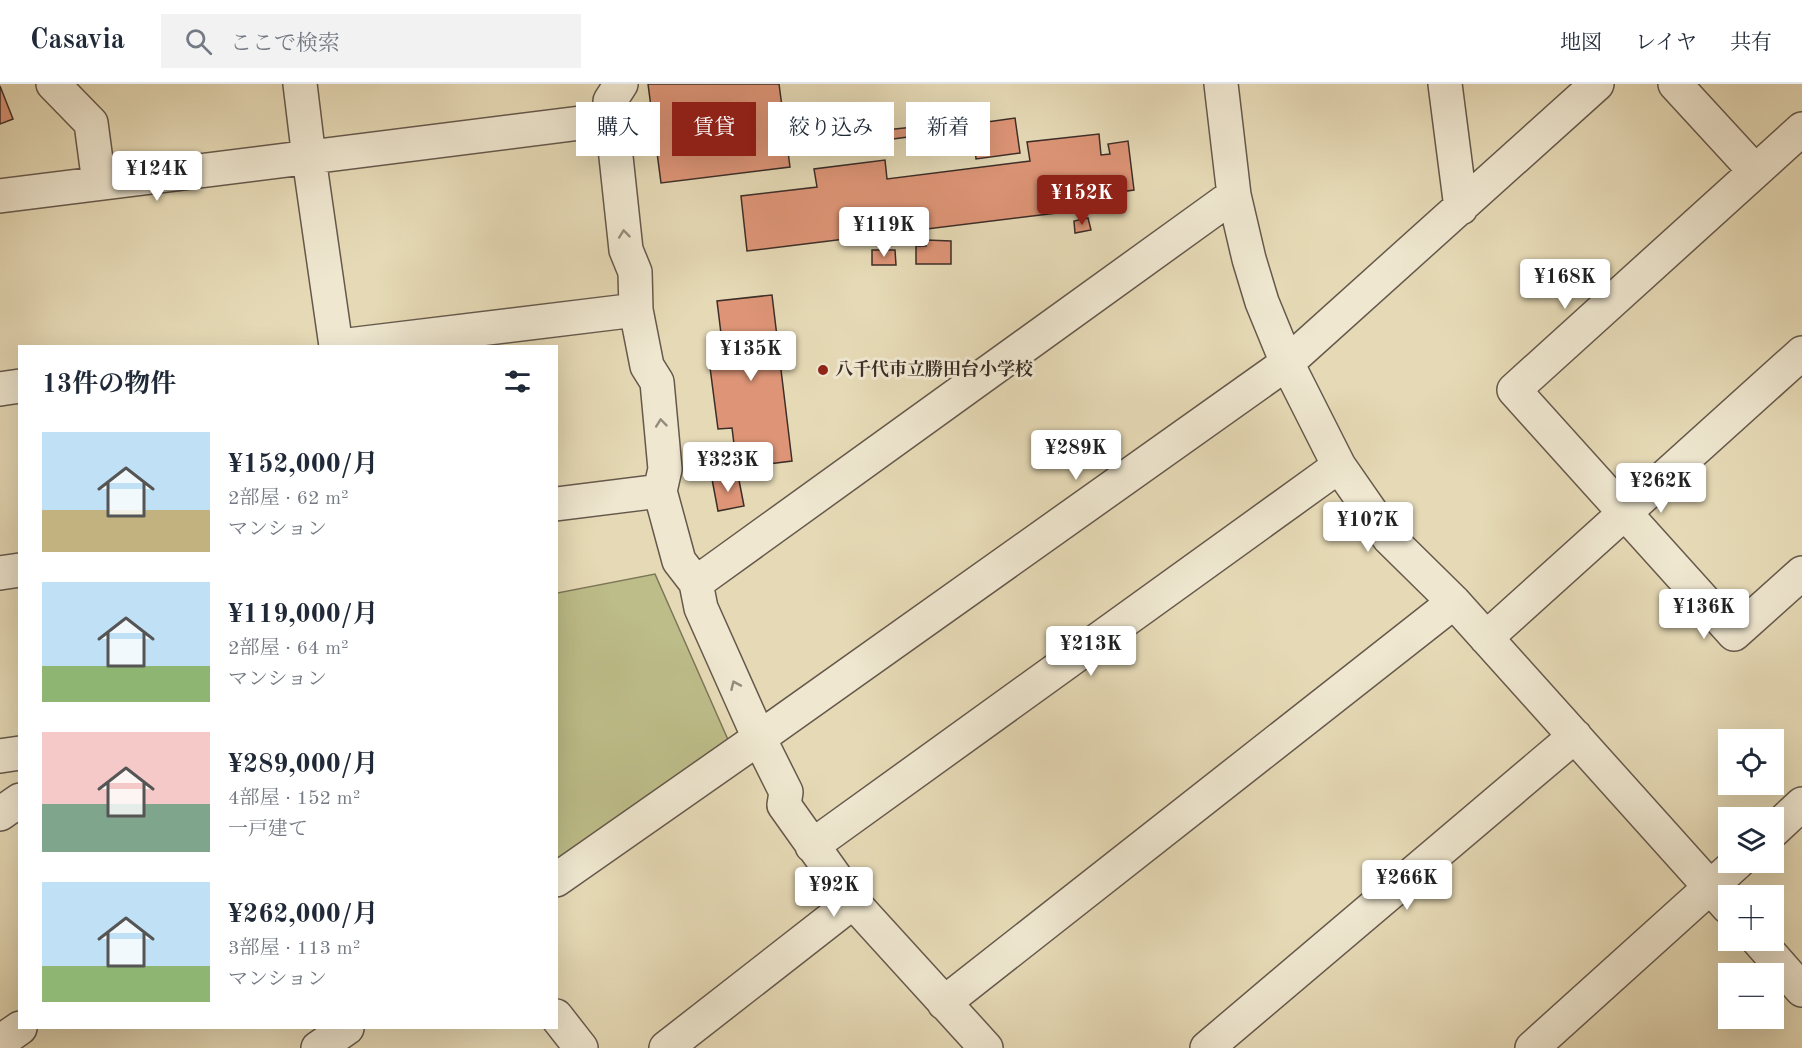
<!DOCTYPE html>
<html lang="ja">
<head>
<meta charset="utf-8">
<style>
  body { margin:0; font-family:"Old Standard TT","Noto Serif JP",serif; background:#f2f2f3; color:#1f2937; height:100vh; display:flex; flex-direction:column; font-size:22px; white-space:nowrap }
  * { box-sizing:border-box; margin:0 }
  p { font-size:20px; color:#747a83 }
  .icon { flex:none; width:33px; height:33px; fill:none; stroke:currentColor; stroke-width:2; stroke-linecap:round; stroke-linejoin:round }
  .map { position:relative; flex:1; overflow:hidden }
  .panel { position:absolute; left:18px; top:261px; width:540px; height:684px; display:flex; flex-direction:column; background:#fff; border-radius:0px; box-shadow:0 6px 24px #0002 }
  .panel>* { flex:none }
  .banner { position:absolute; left:576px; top:18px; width:570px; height:54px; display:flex; gap:12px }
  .controls { position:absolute; left:1718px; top:645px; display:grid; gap:12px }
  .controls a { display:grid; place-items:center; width:66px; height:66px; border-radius:0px; background:#fff; box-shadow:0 6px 24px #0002; font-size:30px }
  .price { position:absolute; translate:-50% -51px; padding:0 14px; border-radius:6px; background:#fff; color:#222; font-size:20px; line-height:39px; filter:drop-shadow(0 2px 3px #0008) }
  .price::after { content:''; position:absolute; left:50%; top:36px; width:18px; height:14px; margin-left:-9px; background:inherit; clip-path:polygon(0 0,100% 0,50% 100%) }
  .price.on { background:#8f2418; color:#fff }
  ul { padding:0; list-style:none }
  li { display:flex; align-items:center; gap:18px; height:150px; padding:0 24px }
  li span { display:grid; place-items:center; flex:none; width:168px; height:120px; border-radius:0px; color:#555 }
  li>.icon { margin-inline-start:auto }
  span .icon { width:72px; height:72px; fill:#fffc; stroke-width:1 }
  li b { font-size:26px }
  h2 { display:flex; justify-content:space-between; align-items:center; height:72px; padding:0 24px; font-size:26px }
  .pill { padding:0 21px; border-radius:0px; background:#fff; box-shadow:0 6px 24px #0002; font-size:21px; line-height:54px }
  .pill.on { background:#8f2418; color:#fff }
  header { display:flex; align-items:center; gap:36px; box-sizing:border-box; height:84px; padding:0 30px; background:#fff; border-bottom:2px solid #e0e1e3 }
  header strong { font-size:28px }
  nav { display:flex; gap:33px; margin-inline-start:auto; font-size:21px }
  .search { width:420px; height:54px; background:#f2f2f3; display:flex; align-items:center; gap:15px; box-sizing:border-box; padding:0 21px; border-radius:0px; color:#747a83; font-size:22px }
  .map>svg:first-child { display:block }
</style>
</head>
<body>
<header>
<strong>Casavia</strong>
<div class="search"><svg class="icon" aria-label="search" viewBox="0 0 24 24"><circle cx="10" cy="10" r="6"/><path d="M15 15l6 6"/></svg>ここで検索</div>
<nav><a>地図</a><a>レイヤ</a><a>共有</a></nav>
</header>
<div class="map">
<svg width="1802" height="964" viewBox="0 0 1802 964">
  <rect width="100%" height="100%" fill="#e6dab6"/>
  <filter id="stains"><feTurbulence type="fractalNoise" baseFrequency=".00333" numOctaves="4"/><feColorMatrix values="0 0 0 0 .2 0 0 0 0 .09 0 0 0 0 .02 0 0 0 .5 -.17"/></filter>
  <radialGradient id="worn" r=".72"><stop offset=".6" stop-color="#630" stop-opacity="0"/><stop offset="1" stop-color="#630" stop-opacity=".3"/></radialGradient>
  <path fill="#bdbd89" stroke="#7c7658" stroke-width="1.5" d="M655,490L729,658L557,786V509Z"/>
  <path fill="#de9577" stroke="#3c2e28" stroke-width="1.5" d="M648,0H779L790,83L661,99Z
    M0,2L13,35L0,40Z
    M1015,34L1020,69L976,75L973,40Z
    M914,43L915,52L886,56L885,46Z
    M1099,50L1101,71L1110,70L1108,60L1128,57L1134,106L1105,110L1106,123L747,167L741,112L817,103L814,85L885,76L887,95L1030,77L1027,58Z
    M1088,134L1091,146L1075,149L1074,137Z
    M926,156L951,157V180H916V162H926Z
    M872,166H895L896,181H872Z
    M772,211L792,377L737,384L732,344L718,345L708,268L723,266L717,217Z
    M738,391L744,422L718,427L712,395Z"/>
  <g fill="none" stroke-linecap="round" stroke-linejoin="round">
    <defs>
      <path id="minor" d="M53,0L91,39L99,99
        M300,0L309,74L336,262
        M621,0L610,17L626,166L635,188L636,226L647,282L657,298L665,385L660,407L679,477L696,499L701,524L759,654L786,708L784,721L853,818L986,964
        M1221,0L1234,111L1249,175L1262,218L1287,279L1339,382L1389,454L1454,518L1728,823
        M1445,0L1461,124
        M1675,0L1755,87
        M1802,45L1514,306L1734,550L1802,489
        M0,112L612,35
        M340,262L636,226
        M0,305L20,302
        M556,420L660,407
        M0,489L20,486
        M696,499L1234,111
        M1486,554L1802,269
        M0,672L20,669
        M0,730L20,716
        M1773,747L1802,720
        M812,762L1339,382
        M556,796L759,654L1287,279L1597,0
        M1758,856L1802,906
        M944,919L1454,518
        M556,932L581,964
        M0,958L20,944
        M318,964L347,944
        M666,964L853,818
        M1207,964L1575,652
        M1532,964L1738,778"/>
    </defs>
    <use href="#minor" stroke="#66594c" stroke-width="36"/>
    <use href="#minor" stroke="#efe7d0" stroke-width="33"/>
  </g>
  <defs><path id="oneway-chevron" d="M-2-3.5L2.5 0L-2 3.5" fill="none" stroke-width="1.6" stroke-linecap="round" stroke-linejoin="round" transform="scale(1.5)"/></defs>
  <g stroke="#968a7c">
    <use href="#oneway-chevron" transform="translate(624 150) rotate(-96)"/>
    <use href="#oneway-chevron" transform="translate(661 339) rotate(-96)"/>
    <use href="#oneway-chevron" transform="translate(735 601) rotate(-114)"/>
  </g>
  <circle fill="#8f2418" stroke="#efe7d0" stroke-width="2" cx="823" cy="286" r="6"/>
  <g text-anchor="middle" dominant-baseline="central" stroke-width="6" stroke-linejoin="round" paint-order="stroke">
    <g font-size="18" font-weight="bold" fill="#3c2e28" stroke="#efe7d0" text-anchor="start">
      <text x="835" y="286">八千代市立勝田台小学校</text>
    </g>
  </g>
  <rect width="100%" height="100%" filter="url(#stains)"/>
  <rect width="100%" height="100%" fill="url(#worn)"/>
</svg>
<div class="controls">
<a><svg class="icon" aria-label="locate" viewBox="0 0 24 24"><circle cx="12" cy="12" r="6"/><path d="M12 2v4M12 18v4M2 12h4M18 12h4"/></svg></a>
<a><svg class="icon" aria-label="layers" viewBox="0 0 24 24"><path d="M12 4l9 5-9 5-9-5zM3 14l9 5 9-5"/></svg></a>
<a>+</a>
<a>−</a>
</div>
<b class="price" style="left:157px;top:118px">¥124K</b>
<b class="price on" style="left:1082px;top:142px">¥152K</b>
<b class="price" style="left:884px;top:174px">¥119K</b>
<b class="price" style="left:1565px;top:226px">¥168K</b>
<b class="price" style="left:751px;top:298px">¥135K</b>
<b class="price" style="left:1076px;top:397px">¥289K</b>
<b class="price" style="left:728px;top:409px">¥323K</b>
<b class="price" style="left:1661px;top:430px">¥262K</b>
<b class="price" style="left:1368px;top:469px">¥107K</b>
<b class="price" style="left:1704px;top:556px">¥136K</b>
<b class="price" style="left:1091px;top:593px">¥213K</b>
<b class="price" style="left:1407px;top:827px">¥266K</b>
<b class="price" style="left:834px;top:834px">¥92K</b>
<div class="banner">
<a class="pill">購入</a>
<a class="pill on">賃貸</a>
<a class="pill">絞り込み</a>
<a class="pill">新着</a>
</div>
<section class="panel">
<h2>13件の物件<svg class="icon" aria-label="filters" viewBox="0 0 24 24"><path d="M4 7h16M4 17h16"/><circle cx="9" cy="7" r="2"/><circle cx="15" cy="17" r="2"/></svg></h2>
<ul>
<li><span style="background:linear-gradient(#bfe0f5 65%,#c2b280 0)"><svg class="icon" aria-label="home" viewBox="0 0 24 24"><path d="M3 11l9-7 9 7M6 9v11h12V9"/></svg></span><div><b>¥152,000/月</b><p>2部屋 · 62 m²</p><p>マンション</p></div></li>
<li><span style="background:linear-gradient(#bfe0f5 70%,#8fb573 0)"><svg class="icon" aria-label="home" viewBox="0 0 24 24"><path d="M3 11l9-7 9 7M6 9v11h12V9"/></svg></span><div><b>¥119,000/月</b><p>2部屋 · 64 m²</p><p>マンション</p></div></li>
<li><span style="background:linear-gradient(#f6c9c9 60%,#7fa58c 0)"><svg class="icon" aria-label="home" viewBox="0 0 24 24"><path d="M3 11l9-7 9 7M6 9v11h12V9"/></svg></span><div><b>¥289,000/月</b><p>4部屋 · 152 m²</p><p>一戸建て</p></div></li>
<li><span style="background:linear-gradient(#bfe0f5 70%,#8fb573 0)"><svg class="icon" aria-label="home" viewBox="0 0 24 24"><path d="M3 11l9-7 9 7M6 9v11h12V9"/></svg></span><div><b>¥262,000/月</b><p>3部屋 · 113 m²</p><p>マンション</p></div></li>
</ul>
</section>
</div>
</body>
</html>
